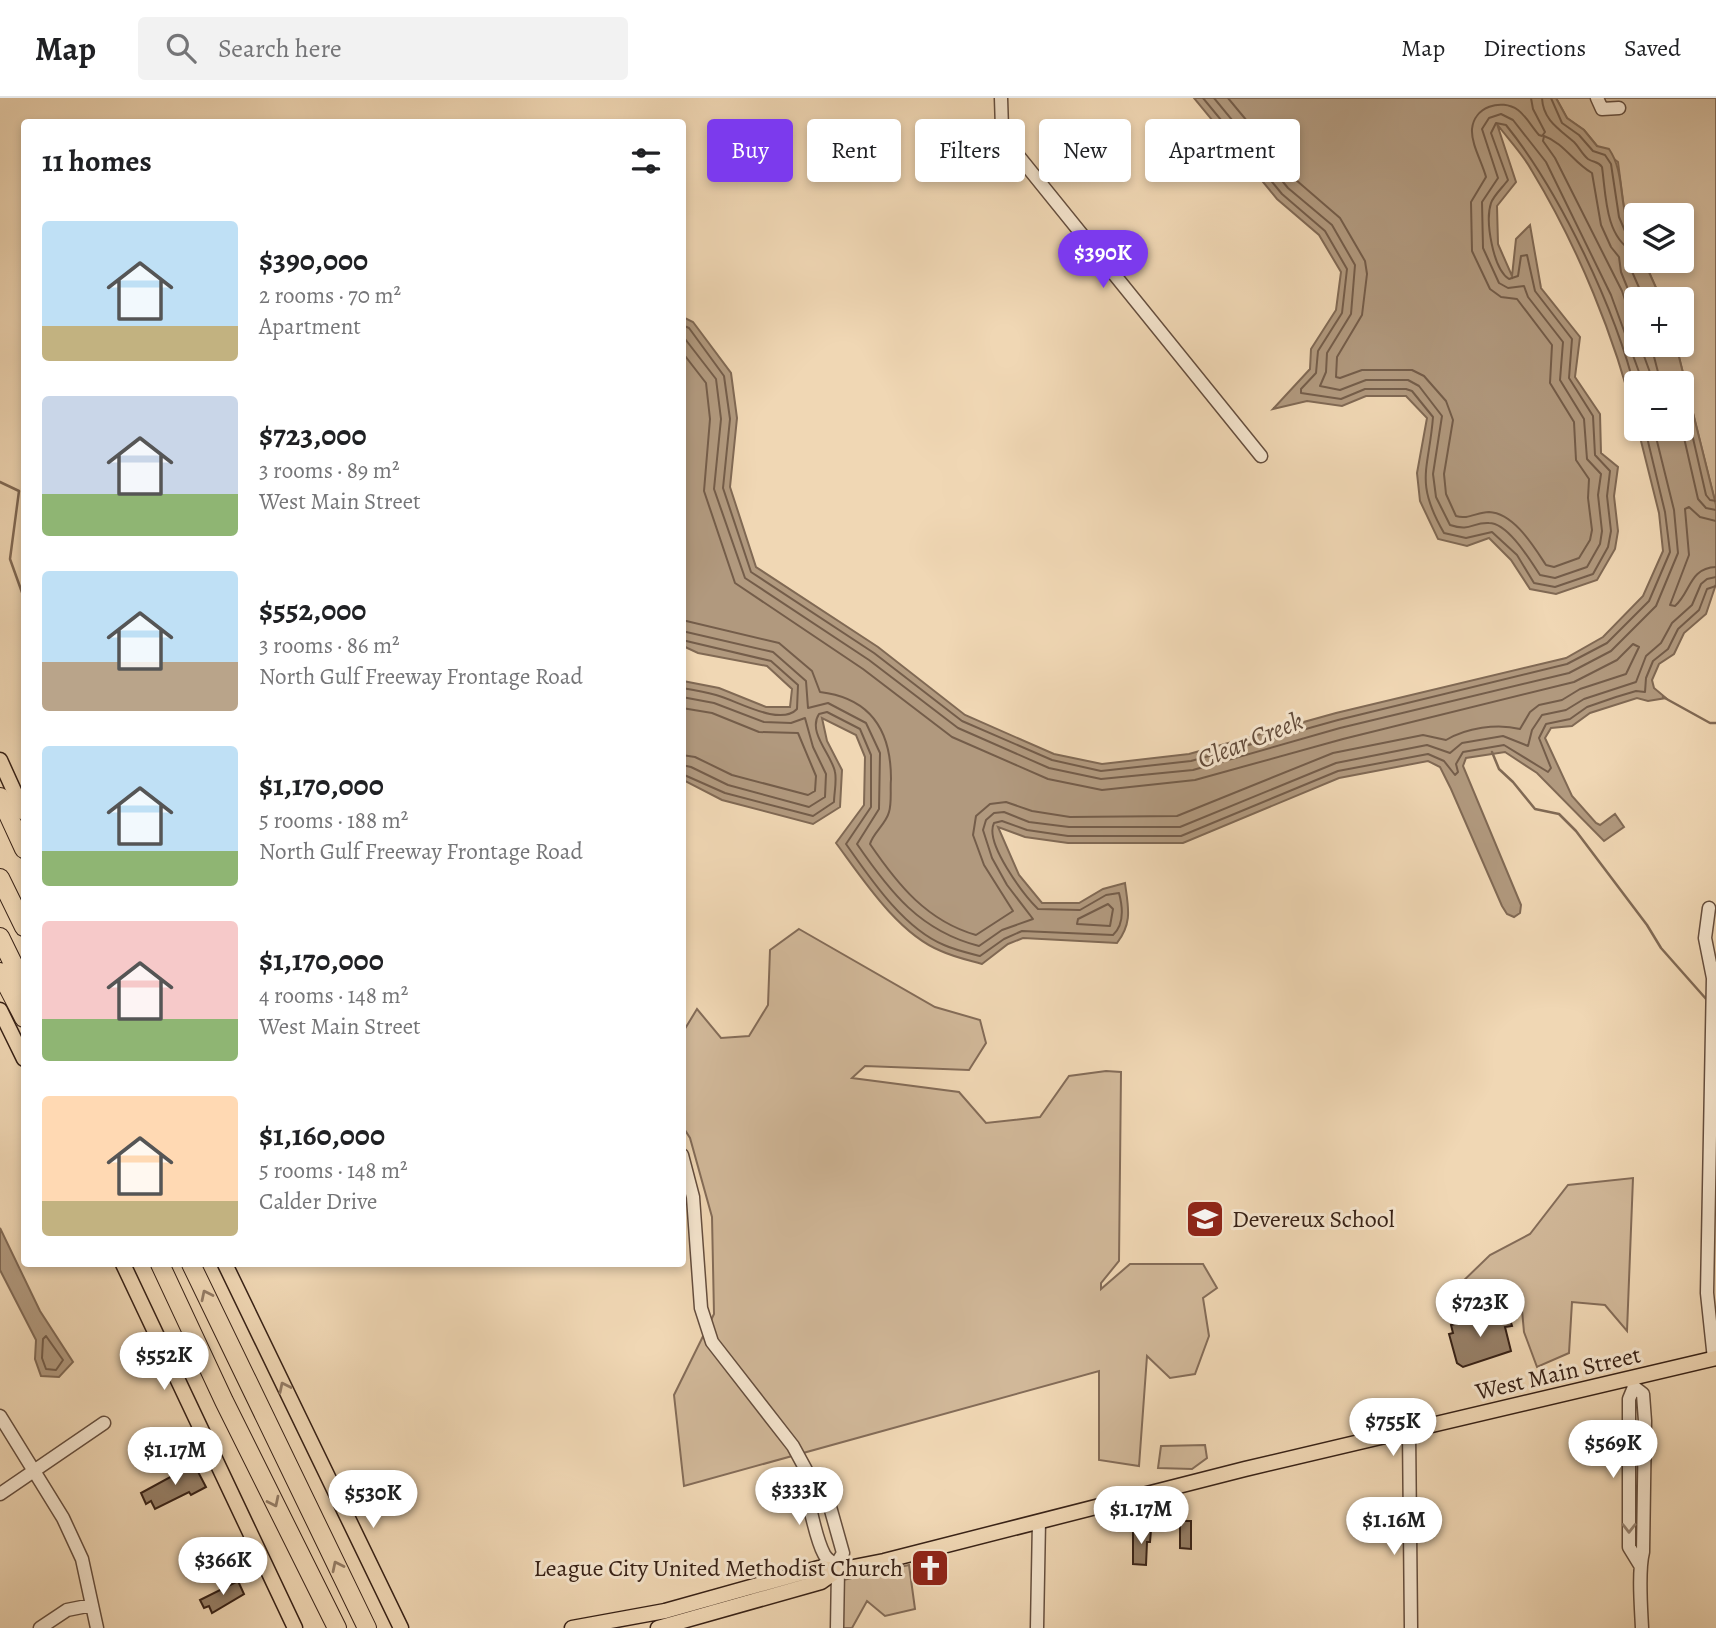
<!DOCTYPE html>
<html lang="en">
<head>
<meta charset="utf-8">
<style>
  body { margin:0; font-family:Alegreya,serif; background:#f2f2f2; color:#202124; height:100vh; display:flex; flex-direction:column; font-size:26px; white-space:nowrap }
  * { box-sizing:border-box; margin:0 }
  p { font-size:23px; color:#757577 }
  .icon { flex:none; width:38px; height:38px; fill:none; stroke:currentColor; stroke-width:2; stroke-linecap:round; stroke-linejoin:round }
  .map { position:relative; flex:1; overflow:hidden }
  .panel { position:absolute; left:21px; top:21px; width:665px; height:1148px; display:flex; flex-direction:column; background:#fff; border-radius:7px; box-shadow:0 4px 10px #0003 }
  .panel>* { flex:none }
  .guide { position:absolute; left:707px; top:21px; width:665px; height:63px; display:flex; gap:14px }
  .tools { position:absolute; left:1624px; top:105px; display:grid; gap:14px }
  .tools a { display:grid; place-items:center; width:70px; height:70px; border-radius:7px; background:#fff; box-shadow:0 4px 10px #0003; font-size:35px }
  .price { position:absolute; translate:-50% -60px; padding:0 16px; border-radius:24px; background:#fff; color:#222; font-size:23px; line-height:46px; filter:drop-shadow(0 2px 4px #0008) }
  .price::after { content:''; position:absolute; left:50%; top:42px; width:21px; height:16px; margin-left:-10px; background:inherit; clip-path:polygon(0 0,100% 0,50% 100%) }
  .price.current { background:#7c3aed; color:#fff }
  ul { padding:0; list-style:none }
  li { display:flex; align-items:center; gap:21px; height:175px; padding:0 21px }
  li span { display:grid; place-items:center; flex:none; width:196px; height:140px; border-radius:7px; color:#555 }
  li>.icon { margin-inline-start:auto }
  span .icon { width:84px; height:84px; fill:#fffc; stroke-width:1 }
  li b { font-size:30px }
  h2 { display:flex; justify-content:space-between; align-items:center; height:84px; padding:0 21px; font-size:30px }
  .chip { padding:0 24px; border-radius:7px; background:#fff; box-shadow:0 4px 10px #0003; font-size:24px; line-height:63px }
  .chip.current { background:#7c3aed; color:#fff }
  header { display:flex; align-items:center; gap:42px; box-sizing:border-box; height:98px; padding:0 35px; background:#fff; border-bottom:2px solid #e0e0e0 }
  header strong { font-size:33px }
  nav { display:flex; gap:38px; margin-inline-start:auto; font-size:24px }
  .search { width:490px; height:63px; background:#f2f2f2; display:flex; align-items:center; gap:18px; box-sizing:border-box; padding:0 24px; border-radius:7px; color:#757577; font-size:26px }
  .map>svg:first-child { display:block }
</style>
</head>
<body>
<header>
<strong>Map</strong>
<div class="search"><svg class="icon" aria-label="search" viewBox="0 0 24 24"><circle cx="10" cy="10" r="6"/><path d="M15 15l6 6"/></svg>Search here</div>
<nav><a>Map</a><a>Directions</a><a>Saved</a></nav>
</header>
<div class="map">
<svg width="1716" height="1530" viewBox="0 0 1716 1530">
  <rect width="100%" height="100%" fill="#f0d7b4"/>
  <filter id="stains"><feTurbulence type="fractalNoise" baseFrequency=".00286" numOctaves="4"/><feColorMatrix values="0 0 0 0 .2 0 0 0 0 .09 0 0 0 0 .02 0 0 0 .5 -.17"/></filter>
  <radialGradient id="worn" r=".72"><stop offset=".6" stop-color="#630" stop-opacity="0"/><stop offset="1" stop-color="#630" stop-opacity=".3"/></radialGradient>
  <path fill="#d1b899" stroke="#846c58" stroke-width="2" d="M1556,0H1716V407L1676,247H1682V201H1661L1644,163H1682V117H1636V143L1625,118L1618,64L1597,48L1584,32L1567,20Z
    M799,831L935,909L980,922L986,945L969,972L865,968L852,980L959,994L986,1025L1040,1019L1069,978L1106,973L1121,974L1119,1163L1101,1185V1191L1130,1166H1203L1217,1190L1203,1200L1209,1238L1195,1276L1170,1280L1147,1258L1139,1368L1099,1362V1273L684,1388L674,1297L714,1216L712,1119L690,1040L683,1029V934L697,911L721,940L749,938L768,907L770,852Z
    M1633,1080L1627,1233L1605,1207L1572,1204L1569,1255L1537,1269L1524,1234L1521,1201L1456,1190L1490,1157L1530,1136L1568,1087Z
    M1205,1347L1207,1360L1192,1371L1158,1370L1161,1348Z
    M909,1467L915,1511L885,1518L867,1503L852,1530H842L843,1482Z"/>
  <path fill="#b1997e" stroke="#806954" stroke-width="2" d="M1194,0H1556L1567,20L1584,32L1597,48L1609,51C1622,70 1620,92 1625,115C1629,133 1636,142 1636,163H1644L1661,201H1636V247H1676L1716,407V486L1706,516L1684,535L1674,556L1659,566L1652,582L1654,590L1666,600L1648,603L1637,600L1590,615L1572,628L1551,630L1545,640L1572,698L1596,725L1600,727L1615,716L1624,729L1604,743L1537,675L1505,654L1466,660L1463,668L1521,807L1520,815L1514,819L1507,816L1502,808L1451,691L1440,669L1428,663L1339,680L1183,745H1068L1025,739L998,729L1019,777L1042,805H1079L1103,791L1125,785C1128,809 1133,824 1117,845L1023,840L1008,846L982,866C968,862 954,859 941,853C898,836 862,780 836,745L864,707L865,659L856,637L822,620L827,643L842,672L840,709L813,726L722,702L683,682V583L719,590L766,609H790L792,591L767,568L698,555L683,548V219L693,224L731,275L737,320L730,389L756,469L878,549L965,617L1054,656L1102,666L1189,656L1336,615L1566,560L1603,539L1643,498L1663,453L1659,415L1638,331H1682V285H1636V325C1615,239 1578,149 1532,73C1523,56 1508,41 1497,26L1516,84L1497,108L1498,146L1512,178L1516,141L1530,127L1541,190L1580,239L1575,279L1600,316L1601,355L1618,369L1614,398L1618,433L1615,451L1597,482L1556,496L1530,491L1511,462L1489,440L1467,448L1438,441L1420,403L1417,375L1427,320L1406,298H1366L1342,308L1307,303L1273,311L1310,271L1311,251L1336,212L1341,174L1319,137L1277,101Z
    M0,1130L40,1213L73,1264L59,1279L41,1278L35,1261L36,1242L0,1172Z"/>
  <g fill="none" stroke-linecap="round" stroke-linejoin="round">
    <path stroke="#745d4a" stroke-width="2" d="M1203,0L1282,96L1325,133L1347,171L1342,215L1318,253L1316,275L1301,291V295L1341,301L1365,291H1406L1412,293L1433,319C1429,372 1414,383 1444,435L1466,440L1492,434L1517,457L1534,485L1555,489L1593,476L1608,449L1611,433L1607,398L1610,373L1595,357L1593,318L1569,280L1572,241L1535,193L1527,157L1521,158L1518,178L1509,181C1493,171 1485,123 1491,105C1494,97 1503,89 1508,82L1491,35L1496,25L1506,27C1560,94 1616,212 1636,295
      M1214,0L1288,90L1332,127L1355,167L1351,216L1327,255L1326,274L1320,288L1340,292L1366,282H1408L1419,288L1442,318L1433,376L1436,399L1450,427C1471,434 1472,424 1489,425C1508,425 1530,462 1540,477L1555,480L1587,469L1600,446L1602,433L1598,397L1601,376L1587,361L1584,321L1560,282L1563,244L1528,199L1524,188L1508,190L1499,185L1483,150L1482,104L1498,80L1482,31L1489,20L1501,16L1513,22L1546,64L1611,197L1643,285
      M1228,0L1296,82L1340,120L1365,163L1367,176L1362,217L1337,259L1336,279L1340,280L1362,272H1412L1424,278L1446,303L1453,322L1444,376L1446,396L1456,418C1468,422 1477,414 1489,414C1514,415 1534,449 1546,467L1554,469L1579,460L1590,442L1592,432L1588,400L1589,381L1576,362L1574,324L1550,285L1552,247L1517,201L1501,199L1490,191L1472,153L1471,104L1486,79C1482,64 1471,46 1472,31C1474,9 1501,0 1518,12C1526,18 1532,29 1539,37L1542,38L1545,34L1533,11L1531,0
      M1542,0C1543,22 1559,31 1574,44C1579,49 1582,56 1588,61C1594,65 1598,63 1602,69C1606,97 1605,137 1632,153L1630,169L1644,201
      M1551,0L1562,25L1579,37L1593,53L1605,57L1611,66L1619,119L1628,140L1636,143
      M1636,211L1621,174L1619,159L1611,149L1601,127L1592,75C1574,65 1564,45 1544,38L1543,43L1555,60L1622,193L1636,235
      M682,227L689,230L724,278L730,321L723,390L751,474L874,555L962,623L1052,662L1101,673L1191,663L1338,622L1567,566L1607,545L1649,503L1670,454L1665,414L1645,331
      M682,237L716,281L721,321L714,391L745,480L869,562L958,630L1049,670L1101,681L1193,672L1340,630L1569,575L1611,553L1656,508L1678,455L1674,412L1654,331
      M1640,247L1652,280L1656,282L1659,278L1651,247
      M682,254L706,285L710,321L704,393L735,485L863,571L952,639L1048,681L1102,692L1195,682L1343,641L1574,584L1617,562L1633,546L1639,549L1626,576L1580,591L1562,602L1539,607L1530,614L1520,631C1497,625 1466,630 1446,642L1423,637L1333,655L1177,718L1070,719L1032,713L1006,704L990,706L976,718L973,737L984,767L1013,813L976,837C927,823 898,787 870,746C873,735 886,726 889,714C892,704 890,691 891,681C891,632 870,600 820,594L812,573L779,545L682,522
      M1682,292L1706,397L1710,402L1716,403
      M1682,331L1698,401L1706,410L1716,412
      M1716,423L1700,419L1689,409L1685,411L1689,457L1670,507L1675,508C1691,494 1689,470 1716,469
      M682,533L773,554L806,583L808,610L828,605L866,625L880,655L879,711L857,746C890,794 920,833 979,848L1002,832L1033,821L1007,787L992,760L983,732L986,722L994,715L1004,714L1029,724L1069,729H1180L1336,665L1427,647L1450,655L1462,645L1503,638L1528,648L1532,632L1542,617L1566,612L1584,601L1636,584L1646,558L1661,545L1672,525L1692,507L1701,486L1707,481L1716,479
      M682,542L771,563L798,587L797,611C780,629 736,602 716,597C705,594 694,592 682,590
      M682,599L714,605L764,624L791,625L805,620L813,649L826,676L825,699L809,709L728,687L691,669L682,667
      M682,610L712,615L759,634L798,635L816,678L815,693L808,697L732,677L695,659L682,657
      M682,676L725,695L813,718L834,704C834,695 837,683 835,674C832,657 807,634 819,616L827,614L860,631L871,657V709L846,746C870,780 903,830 944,847C955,852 968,855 980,858L1004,841L1022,833L1113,837C1124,827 1123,810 1119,795L1106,797L1080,812L1038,811C1024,797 984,745 994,725L1002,723L1027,732L1068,738H1181L1338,673L1428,656L1444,663L1455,677L1458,674L1456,666L1463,654L1504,647L1548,674L1551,670L1539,640L1546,626L1570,621L1587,609L1616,599L1636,593L1645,594L1646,580L1653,563L1668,551L1678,531L1699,512L1707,491L1716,488
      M1108,806L1113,811L1110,828L1077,826L1078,821Z
      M46,1238L63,1262L56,1272L46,1271L42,1260L43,1241Z"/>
    <path stroke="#806954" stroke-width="2.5" d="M0,384L19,393L10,461L24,500
      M1663,599L1710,625H1716
      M1492,654L1499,671L1513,684L1535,711L1559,716L1576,733L1647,827L1661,850L1707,902"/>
  </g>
  <path fill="#978068" stroke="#372116" stroke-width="2" d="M1501,1214L1503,1219L1509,1218L1512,1228L1505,1229L1511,1253L1463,1269L1457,1265L1449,1236L1453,1235L1451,1227Z
    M194,1366L206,1389L191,1397L189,1394L155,1411L151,1403L146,1406L141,1395Z
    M1180,1423H1191V1451L1180,1450Z
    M1133,1432H1151L1150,1444H1147L1146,1467L1133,1466Z
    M238,1483L244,1496L212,1515L209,1508L204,1510L200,1502Z"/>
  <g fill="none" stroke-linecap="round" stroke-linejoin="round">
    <defs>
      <path id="minor" d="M1001,0L1002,31L1008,45L1261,358
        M1597,0L1602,11L1619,10
        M1709,810L1705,840L1713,880L1707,1195L1714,1261
        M682,1057L693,1099L701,1210L712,1244L793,1348L812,1383L827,1398L843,1455L836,1467
        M1632,1283L1634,1289L1629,1301V1449L1640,1467
        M1634,1289L1643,1296L1645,1323L1643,1454C1638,1473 1641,1509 1642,1530
        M0,1318L63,1420L82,1461L97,1530
        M1409,1332L1411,1530
        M812,1383L806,1391C809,1406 817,1443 824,1456C827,1463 835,1464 838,1472L837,1530
        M0,1396L104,1325
        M40,1530L67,1512L92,1507
        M1037,1530L1039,1423"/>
      <path id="major" d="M0,662L24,715
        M0,912L24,961
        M123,1166L295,1530
        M225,1166L401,1530
        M572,1530L665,1513L819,1470L838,1472L884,1463L1245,1371L1716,1260
        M658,1530L821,1484L838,1472"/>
      <path id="highway" d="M0,699L24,751
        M0,780L24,829
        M0,839L24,888
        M0,874L24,920
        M160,1166L224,1303L337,1530
        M191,1166L367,1530"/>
    </defs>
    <use href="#minor" stroke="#654e3e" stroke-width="15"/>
    <use href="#major" stroke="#372116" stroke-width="17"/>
    <use href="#highway" stroke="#372116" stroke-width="20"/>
    <use href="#minor" stroke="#f5e5ce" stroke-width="12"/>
    <use href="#major" stroke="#f0d7b4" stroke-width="14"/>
    <use href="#highway" stroke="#f0d7b4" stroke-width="18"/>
  </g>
  <defs><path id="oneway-chevron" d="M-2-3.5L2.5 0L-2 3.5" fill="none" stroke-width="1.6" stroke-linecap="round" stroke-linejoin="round" transform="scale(1.75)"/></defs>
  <g stroke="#947c65">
    <use href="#oneway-chevron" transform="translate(206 1197) rotate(-116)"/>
    <use href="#oneway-chevron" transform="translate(284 1289) rotate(-116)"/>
    <use href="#oneway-chevron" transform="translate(274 1404) rotate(64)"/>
    <use href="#oneway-chevron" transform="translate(337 1468) rotate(-116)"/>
  </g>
  <use stroke="#968372" href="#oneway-chevron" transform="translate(1629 1430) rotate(90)"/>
  <defs>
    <symbol id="school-square" viewBox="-11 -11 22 22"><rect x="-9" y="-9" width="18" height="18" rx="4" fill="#8f2418" stroke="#f5e5ce"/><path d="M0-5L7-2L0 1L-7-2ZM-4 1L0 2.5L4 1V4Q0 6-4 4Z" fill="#fff"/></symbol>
    <symbol id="church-square" viewBox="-11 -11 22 22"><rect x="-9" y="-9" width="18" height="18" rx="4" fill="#8f2418" stroke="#f5e5ce"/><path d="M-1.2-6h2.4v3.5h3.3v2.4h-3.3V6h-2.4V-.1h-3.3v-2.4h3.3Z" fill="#fff"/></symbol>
  </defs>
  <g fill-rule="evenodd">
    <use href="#school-square" x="1183" y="1099" width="44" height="44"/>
    <use href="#church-square" x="908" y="1448" width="44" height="44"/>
  </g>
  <g text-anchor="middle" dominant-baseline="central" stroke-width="6" stroke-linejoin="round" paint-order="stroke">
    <g font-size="24" fill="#372116" stroke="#f5e5ce" text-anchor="start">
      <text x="1232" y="1121">Devereux School</text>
      <text x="903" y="1470" text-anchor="end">League City United Methodist Church</text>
    </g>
    <g font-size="24" fill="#372116" stroke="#f5e5ce">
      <text transform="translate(1558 1275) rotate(-13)">West Main Street</text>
    </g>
    <g font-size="26" font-style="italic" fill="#624b3a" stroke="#f5e5ce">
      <text transform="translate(1250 642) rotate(-22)">Clear Creek</text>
    </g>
  </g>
  <rect width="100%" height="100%" filter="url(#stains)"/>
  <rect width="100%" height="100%" fill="url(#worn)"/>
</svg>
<div class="tools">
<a><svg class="icon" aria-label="layers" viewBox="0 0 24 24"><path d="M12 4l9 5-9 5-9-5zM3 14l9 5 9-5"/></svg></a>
<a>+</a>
<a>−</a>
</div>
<b class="price current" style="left:1103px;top:192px">$390K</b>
<b class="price" style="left:1480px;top:1241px">$723K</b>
<b class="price" style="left:164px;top:1294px">$552K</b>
<b class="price" style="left:1393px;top:1360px">$755K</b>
<b class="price" style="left:1613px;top:1382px">$569K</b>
<b class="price" style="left:175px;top:1389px">$1.17M</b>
<b class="price" style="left:799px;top:1429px">$333K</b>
<b class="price" style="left:373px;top:1432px">$530K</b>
<b class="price" style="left:1141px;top:1448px">$1.17M</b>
<b class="price" style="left:1394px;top:1459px">$1.16M</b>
<b class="price" style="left:223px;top:1499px">$366K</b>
<div class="guide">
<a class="chip current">Buy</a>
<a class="chip">Rent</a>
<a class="chip">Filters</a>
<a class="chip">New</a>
<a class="chip">Apartment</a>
</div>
<section class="panel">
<h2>11 homes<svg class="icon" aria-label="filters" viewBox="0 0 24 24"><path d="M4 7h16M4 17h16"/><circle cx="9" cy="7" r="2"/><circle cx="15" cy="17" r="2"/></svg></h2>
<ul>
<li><span style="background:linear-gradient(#bfe0f5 75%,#c2b280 0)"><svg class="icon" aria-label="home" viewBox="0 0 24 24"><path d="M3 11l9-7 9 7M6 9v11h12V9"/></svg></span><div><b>$390,000</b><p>2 rooms · 70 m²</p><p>Apartment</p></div></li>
<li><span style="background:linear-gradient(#c9d6e8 70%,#8fb573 0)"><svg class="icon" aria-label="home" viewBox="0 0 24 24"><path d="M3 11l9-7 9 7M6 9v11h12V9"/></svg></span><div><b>$723,000</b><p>3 rooms · 89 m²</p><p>West Main Street</p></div></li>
<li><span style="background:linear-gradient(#bfe0f5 65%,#b9a48a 0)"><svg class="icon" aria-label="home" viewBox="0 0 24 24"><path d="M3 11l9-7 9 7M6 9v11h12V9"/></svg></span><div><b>$552,000</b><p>3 rooms · 86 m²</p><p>North Gulf Freeway Frontage Road</p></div></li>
<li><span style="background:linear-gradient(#bfe0f5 75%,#8fb573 0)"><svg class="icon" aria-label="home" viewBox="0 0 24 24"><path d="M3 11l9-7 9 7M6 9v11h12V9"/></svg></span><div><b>$1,170,000</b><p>5 rooms · 188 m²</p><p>North Gulf Freeway Frontage Road</p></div></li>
<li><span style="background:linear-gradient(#f6c9c9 70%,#8fb573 0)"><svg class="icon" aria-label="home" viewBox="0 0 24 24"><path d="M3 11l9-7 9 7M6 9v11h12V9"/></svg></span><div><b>$1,170,000</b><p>4 rooms · 148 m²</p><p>West Main Street</p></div></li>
<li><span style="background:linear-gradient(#ffd9b3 75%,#c2b280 0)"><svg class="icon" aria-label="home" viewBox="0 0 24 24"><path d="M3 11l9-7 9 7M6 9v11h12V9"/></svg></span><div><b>$1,160,000</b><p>5 rooms · 148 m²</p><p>Calder Drive</p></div></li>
</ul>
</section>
</div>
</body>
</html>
